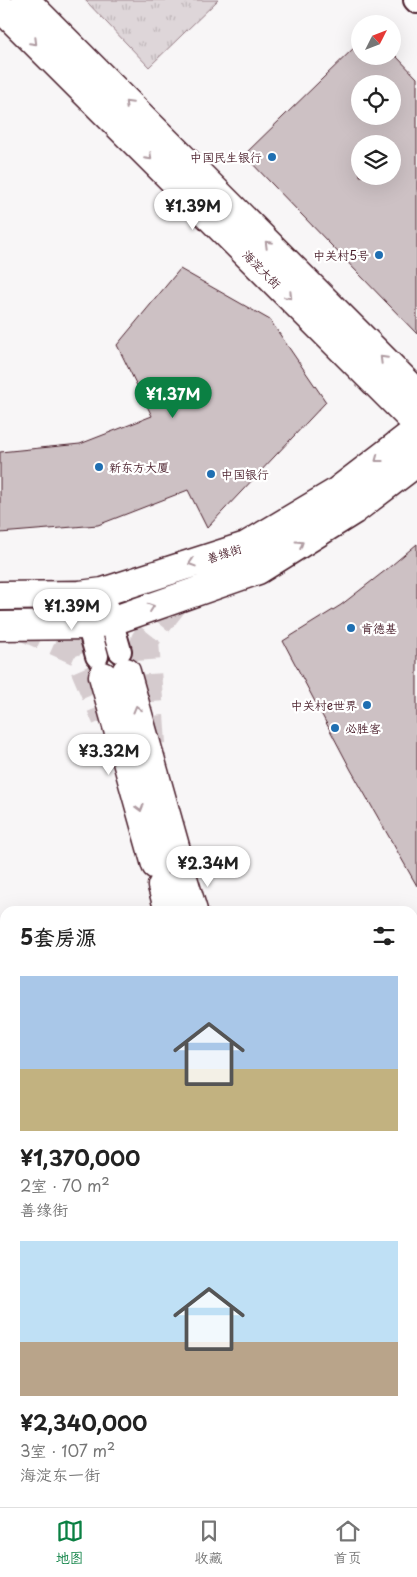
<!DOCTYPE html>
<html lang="zh">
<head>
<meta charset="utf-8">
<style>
  body { margin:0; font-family:"Playpen Sans","LXGW WenKai TC",sans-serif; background:#f2f2f2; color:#222; height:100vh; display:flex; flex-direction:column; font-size:19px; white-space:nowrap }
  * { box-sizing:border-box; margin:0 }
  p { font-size:16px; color:#767676 }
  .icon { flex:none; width:28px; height:28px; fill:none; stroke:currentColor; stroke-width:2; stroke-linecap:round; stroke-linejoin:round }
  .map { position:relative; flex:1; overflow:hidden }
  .sheet { position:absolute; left:0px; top:906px; width:418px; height:601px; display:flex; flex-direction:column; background:#fff; border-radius:15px 15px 0 0; box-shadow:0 5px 20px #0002 }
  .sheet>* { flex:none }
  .needle { width:32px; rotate:48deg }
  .controls { position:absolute; left:351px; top:15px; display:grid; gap:10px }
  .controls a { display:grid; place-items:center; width:50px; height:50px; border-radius:50%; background:#fff; box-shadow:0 5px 20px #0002; font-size:25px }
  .price { position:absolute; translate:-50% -42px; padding:0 11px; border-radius:18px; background:#fff; color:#222; font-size:16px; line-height:32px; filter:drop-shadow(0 1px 2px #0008) }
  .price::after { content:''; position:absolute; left:50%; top:30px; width:15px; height:11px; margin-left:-8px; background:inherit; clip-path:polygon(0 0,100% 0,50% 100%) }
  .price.active { background:#0b8043; color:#fff }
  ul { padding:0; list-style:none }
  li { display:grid; align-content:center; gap:10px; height:265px; padding:0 20px }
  li span { display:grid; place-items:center; height:155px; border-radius:0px; color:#555 }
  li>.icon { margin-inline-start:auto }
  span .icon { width:90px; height:90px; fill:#fffc; stroke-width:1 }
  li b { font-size:21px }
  h2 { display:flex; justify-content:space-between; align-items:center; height:60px; padding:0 20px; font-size:21px }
  .dock { display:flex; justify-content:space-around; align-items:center; height:70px; border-top:1px solid #e0e0e0; background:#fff; font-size:14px; color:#767676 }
  .dock a { display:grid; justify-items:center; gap:2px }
  .dock .active { color:#0b8043 }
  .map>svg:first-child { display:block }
</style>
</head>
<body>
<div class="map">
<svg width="417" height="1507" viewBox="0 0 417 1507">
  <defs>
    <pattern id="park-tufts" width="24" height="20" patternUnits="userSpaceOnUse" patternTransform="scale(1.25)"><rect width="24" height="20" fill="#ded6d9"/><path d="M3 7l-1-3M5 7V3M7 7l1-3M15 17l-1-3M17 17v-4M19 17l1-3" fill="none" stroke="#c0b7ba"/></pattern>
  </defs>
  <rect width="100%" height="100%" fill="#f8f6f7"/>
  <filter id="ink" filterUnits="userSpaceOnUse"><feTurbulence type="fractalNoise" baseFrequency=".02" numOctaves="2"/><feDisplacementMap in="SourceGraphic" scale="10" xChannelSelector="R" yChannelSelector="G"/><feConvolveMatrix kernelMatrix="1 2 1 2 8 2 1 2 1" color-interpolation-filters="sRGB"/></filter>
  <g filter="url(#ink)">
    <path fill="url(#park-tufts)" stroke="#947a82" d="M85,0H218L149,67Z"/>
    <path fill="#cdc1c4" stroke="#4a1f2b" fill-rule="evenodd" d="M360,42V56H396L417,78V334L244,155ZM360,84H392V116H360ZM360,144H392V176H360Z
      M180,269L270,320L326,402L207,528L188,490L98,525L0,533V452L80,444L152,416L117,345Z
      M417,544V886L351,770L283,641L341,605L386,570Z"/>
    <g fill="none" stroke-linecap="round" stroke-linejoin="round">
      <path stroke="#d5cbce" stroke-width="28" stroke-dasharray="28 14" stroke-linecap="butt" d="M0,610L62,612L109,598
        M17,624L77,651L106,719
        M152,744L145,640L200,570"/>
      <defs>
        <path id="street" d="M415,0L417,2
          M103,592L120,651
          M80,595L97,656"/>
        <path id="secondary" d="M25,0L417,393
          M0,7L417,424
          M0,596L80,595L103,592L246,546L335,493L417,430
          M0,626L90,625L112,621L258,570L354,510L417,462
          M126,672L178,857
          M103,676L156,865
          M183,878L193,911
          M162,886L169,911
          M412,1248L417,1252
          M412,1281L417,1286
          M412,1417L417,1413
          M325,1507L330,1502"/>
        <path id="primary" d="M412,1445L417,1440
          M353,1507L357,1502
          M414,1507L417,1504"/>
      </defs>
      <use href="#street" stroke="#4a1f2b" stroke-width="26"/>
      <use href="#secondary" stroke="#4a1f2b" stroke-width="31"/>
      <use href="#primary" stroke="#4a1f2b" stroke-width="31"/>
      <use href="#street" stroke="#fff" stroke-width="22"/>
      <use href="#secondary" stroke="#fff" stroke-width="28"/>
      <use href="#primary" stroke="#fff" stroke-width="28"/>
    </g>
    <defs><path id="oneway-chevron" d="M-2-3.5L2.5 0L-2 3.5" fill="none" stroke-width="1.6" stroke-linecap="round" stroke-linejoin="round" transform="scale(1.25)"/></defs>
    <g stroke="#ae9aa0">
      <use href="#oneway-chevron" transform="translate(34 42) rotate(45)"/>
      <use href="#oneway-chevron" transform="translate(128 104) rotate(-135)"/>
      <use href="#oneway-chevron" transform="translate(149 157) rotate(45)"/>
      <use href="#oneway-chevron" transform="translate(268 244) rotate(-135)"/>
      <use href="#oneway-chevron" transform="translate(289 296) rotate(45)"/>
      <use href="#oneway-chevron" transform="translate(383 359) rotate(-135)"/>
      <use href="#oneway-chevron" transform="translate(378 459) rotate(143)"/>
      <use href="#oneway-chevron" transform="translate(300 544) rotate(-32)"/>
      <use href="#oneway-chevron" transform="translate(192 563) rotate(162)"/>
      <use href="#oneway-chevron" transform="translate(151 607) rotate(-19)"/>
      <use href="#oneway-chevron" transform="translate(137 709) rotate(-105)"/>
      <use href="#oneway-chevron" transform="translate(140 808) rotate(74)"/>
    </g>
  </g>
  <g fill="#1f6fb2" stroke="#fff" stroke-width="2">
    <circle cx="272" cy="157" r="5"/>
    <circle cx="379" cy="255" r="5"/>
    <circle cx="99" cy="467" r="5"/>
    <circle cx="211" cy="474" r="5"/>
    <circle cx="351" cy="628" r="5"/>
    <circle cx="367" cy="705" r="5"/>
    <circle cx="335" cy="728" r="5"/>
  </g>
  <g text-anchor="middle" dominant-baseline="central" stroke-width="4.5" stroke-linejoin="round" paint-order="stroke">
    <g font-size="12" fill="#4a1f2b" stroke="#fff" text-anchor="start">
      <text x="262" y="157" text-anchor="end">中国民生银行</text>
      <text x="369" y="255" text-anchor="end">中关村5号</text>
      <text x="109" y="467">新东方大厦</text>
      <text x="221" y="474">中国银行</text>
      <text x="361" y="628">肯德基</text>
      <text x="357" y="705" text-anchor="end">中关村e世界</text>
      <text x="345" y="728">必胜客</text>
    </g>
    <g font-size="12" fill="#4a1f2b" stroke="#fff">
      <text transform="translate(262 269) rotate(45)">海淀大街</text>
      <text transform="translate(224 553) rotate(-18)">善缘街</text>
    </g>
  </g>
</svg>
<div class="controls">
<a><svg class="needle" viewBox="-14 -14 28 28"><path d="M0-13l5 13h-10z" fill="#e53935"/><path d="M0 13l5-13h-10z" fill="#767676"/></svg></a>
<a><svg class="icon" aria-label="locate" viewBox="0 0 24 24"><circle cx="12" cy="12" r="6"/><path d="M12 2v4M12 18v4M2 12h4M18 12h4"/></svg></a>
<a><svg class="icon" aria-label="layers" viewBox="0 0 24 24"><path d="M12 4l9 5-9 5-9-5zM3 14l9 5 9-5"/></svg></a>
</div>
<b class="price" style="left:193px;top:231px">¥1.39M</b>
<b class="price active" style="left:173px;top:419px">¥1.37M</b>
<b class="price" style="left:72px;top:631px">¥1.39M</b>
<b class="price" style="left:109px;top:776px">¥3.32M</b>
<b class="price" style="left:208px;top:888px">¥2.34M</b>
<section class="sheet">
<h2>5套房源<svg class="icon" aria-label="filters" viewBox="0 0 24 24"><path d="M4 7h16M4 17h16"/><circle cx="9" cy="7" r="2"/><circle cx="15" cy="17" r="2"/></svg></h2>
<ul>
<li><span style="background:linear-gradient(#a9c7e8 60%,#c2b280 0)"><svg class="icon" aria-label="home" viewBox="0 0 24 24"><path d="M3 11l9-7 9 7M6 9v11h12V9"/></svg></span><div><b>¥1,370,000</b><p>2室 · 70 m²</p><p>善缘街</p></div></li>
<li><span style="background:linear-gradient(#bfe0f5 65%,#b9a48a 0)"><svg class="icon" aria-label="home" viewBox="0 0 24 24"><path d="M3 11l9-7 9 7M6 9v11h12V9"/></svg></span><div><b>¥2,340,000</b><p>3室 · 107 m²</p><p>海淀东一街</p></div></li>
</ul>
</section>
</div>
<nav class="dock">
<a class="active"><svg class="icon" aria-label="map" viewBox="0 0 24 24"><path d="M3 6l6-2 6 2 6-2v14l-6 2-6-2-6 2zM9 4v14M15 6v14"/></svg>地图</a>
<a><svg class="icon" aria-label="saved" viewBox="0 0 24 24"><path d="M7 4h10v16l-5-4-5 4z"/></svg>收藏</a>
<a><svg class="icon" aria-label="home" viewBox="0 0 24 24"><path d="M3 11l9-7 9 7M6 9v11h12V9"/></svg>首页</a>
</nav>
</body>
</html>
